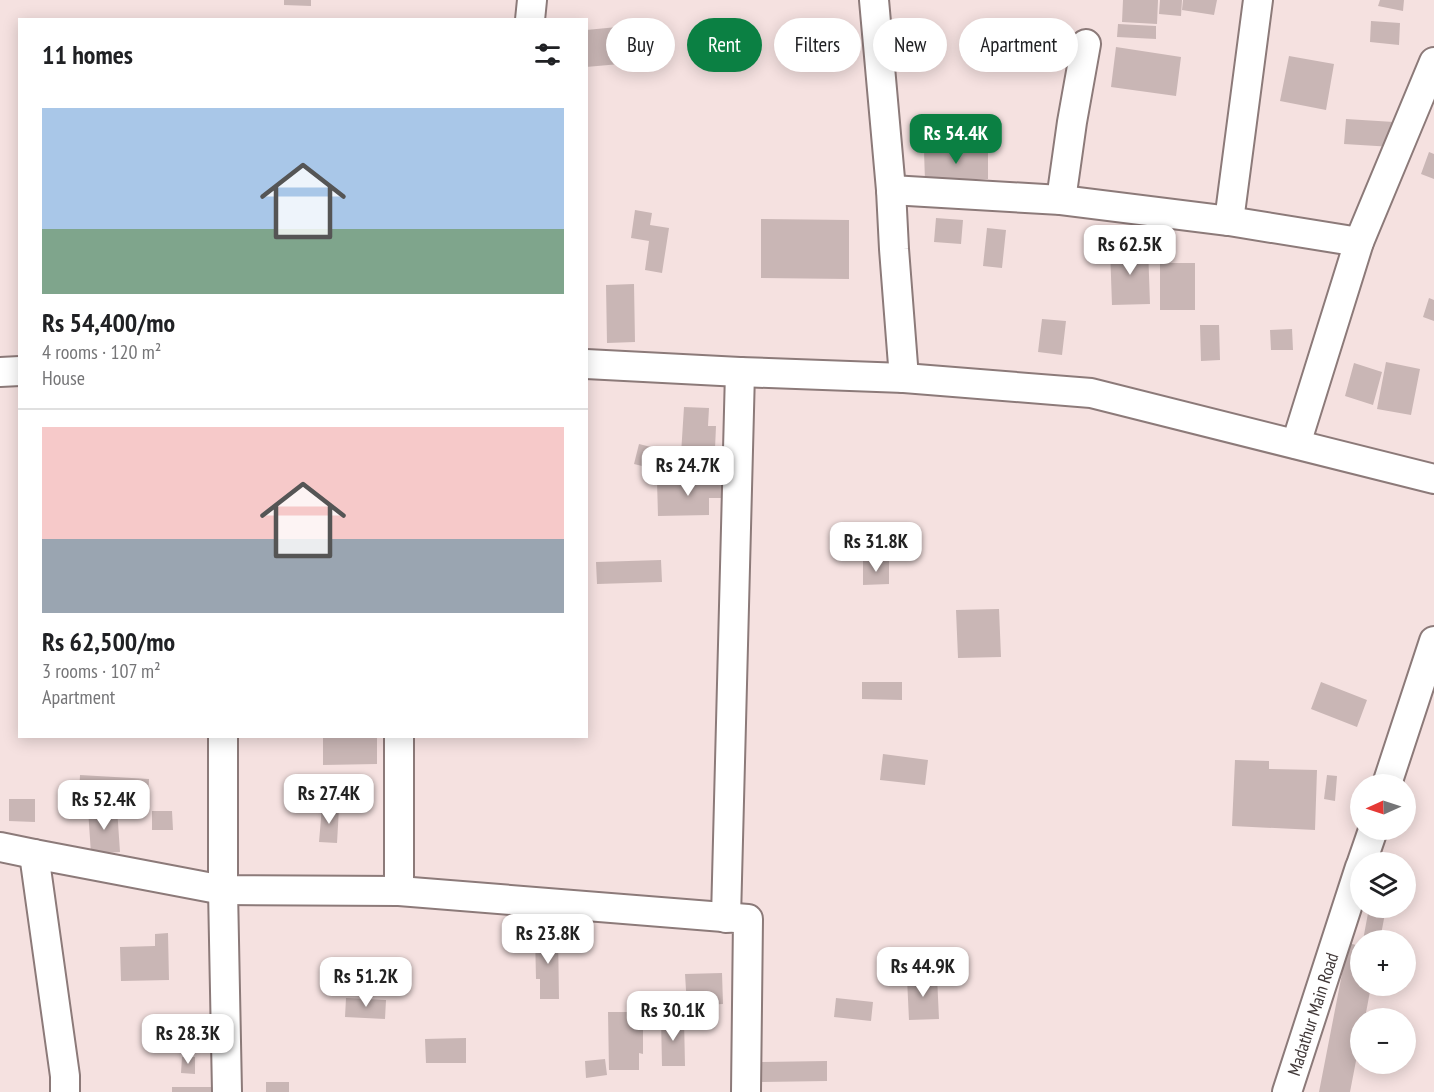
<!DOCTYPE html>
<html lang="en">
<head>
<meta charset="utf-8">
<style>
  body { margin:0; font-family:"PT Sans Narrow",sans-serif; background:#f6f6f6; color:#202124; height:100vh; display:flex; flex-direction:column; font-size:22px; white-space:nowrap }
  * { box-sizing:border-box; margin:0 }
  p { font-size:20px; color:#757577 }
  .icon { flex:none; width:33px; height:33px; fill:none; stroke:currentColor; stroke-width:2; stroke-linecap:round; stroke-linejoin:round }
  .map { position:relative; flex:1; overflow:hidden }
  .details { position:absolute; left:18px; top:18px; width:570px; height:720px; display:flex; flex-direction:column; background:#fff; border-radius:0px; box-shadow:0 3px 15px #0003 }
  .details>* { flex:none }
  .guide { position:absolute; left:606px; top:18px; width:570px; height:54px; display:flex; gap:12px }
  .needle { width:39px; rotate:267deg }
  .fabs { position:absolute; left:1350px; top:774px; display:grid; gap:12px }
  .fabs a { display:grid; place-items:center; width:66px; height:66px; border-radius:50%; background:#fff; box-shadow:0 3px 15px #0003; font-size:30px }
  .price { position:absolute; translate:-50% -51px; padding:0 14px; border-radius:12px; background:#fff; color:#222; font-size:20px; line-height:39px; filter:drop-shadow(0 2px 3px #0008) }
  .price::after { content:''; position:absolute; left:50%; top:36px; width:18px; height:14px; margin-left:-9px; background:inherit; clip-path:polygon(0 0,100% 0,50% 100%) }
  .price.on { background:#0b8043; color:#fff }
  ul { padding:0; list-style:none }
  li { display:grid; align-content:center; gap:12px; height:318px; padding:0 24px }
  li+li { border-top:2px solid #e0e0e0 }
  li span { display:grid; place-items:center; height:186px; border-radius:0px; color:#555 }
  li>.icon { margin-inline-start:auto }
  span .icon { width:108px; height:108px; fill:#fffc; stroke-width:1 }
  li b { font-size:26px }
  h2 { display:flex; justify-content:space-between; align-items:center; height:72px; padding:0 24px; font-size:26px }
  .pill { padding:0 21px; border-radius:27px; background:#fff; box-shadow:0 3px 15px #0003; font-size:21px; line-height:54px }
  .pill.on { background:#0b8043; color:#fff }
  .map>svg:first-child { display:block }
</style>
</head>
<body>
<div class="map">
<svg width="1434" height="1092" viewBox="0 0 1434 1092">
  <rect width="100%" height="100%" fill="#f5e1e0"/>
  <path fill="#c9b6b5" d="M284,0H311V6L284,5Z
    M1123,0H1158L1157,24L1122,22Z
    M1160,0H1182L1181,16L1159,14Z
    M1183,0H1217L1214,15L1182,10Z
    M1380,0H1404L1403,11L1378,6Z
    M1371,21L1400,23L1399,45L1370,42Z
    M1118,24L1156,26V39L1117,37Z
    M628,26L631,63L586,67V30Z
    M1116,47L1181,57L1176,96L1111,87Z
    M1289,56L1334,64L1326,110L1280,101Z
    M1346,119L1394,122L1393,147L1344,144Z
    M988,149V179L925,181L924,151Z
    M1429,152L1434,154V179L1421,174Z
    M635,210L652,213L650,225L669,228L662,273L645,270L649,241L631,238Z
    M936,218L963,220L961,244L934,242Z
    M761,219L849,220V279L761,278Z
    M987,228L1006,230L1002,268L983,266Z
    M1148,247L1150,304L1112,305L1110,248Z
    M1160,263H1195V310H1160Z
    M634,284L635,342L607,343L606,285Z
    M1429,298L1434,300V321L1423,317Z
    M1042,319L1066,321L1062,355L1038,352Z
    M1200,325H1219L1220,360L1201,361Z
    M1292,329L1293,350H1271L1270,330Z
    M1386,362L1420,369L1411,415L1377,409Z
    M1354,363L1382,372L1373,405L1345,396Z
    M684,407L709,408L708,426H716L714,472L680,470Z
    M639,444L659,449L654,469L634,464Z
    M723,479L724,498H709V515L658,516L657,481Z
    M884,522L887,554L852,558L849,525Z
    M661,560L662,582L597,584L596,562Z
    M863,561H889V584L863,585Z
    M999,609L1001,657L958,658L956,610Z
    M862,682H902V700L862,699Z
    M1321,682L1367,700L1357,727L1311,709Z
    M323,736H377V764L323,765Z
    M883,754L928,760L925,785L880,780Z
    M1235,760L1269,761V769L1317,770L1315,830L1232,826Z
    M80,775L149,779L148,800L79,797Z
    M1327,775L1337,776L1335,801L1324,799Z
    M9,799H35V822L9,821Z
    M322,807L339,808L337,843L319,842Z
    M117,808L120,852L91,854L88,809Z
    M152,811H172L173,830H152Z
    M1369,908H1386L1380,940H1363Z
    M168,933L169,980L121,981L120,947L155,946V934Z
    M558,933L559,999H540V979H536L535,934Z
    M1348,943L1360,946V986H1371L1365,1018H1360V1040L1350,1092H1319Z
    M722,973L723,1004L687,1006L685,974Z
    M937,976L939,1019L909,1020L907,978Z
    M346,998L386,1000L385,1019L345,1017Z
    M836,998L873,1002L871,1021L834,1017Z
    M608,1012H643V1054L639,1053V1070H609Z
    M661,1018H684L685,1066H662Z
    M466,1038V1063H426L425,1039Z
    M182,1057H195V1074L181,1073Z
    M605,1059L607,1075L586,1078L585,1061Z
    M827,1061V1081L762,1082L761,1062Z
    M266,1082H289V1092H266Z
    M172,1087H221V1092H172Z"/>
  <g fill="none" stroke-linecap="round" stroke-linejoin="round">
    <defs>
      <g id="minor">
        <path d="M874,0L891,190L894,249L904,378"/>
        <path d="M530,20L532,0"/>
        <path d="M891,190L1061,200L1229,221L1359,242"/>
        <path d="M1061,200L1072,122L1086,44"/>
        <path d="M1229,221L1258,0"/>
        <path d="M586,364L740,372L904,378L1091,393L1434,479"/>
        <path d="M0,372L20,371"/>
        <path d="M1296,444L1359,242L1434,62"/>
        <path d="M223,736V890L227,1092"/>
        <path d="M399,736V891"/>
        <path d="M1387,784L1434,641"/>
        <path d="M0,847L34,854"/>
        <path d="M1362,862L1373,830"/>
        <path d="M726,918L740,372"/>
        <path d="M65,1092V1076L34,854L223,890L399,891L748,919L746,1092"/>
        <path id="s1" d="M1287,1092L1360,867"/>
      </g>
    </defs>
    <use href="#minor" stroke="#8c7a79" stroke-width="32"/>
    <use href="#minor" stroke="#fff" stroke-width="28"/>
  </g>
  <g text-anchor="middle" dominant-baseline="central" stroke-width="6" stroke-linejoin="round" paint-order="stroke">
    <g font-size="18" fill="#403838" stroke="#fdf1f0">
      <text stroke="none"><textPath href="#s1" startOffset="82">Madathur Main Road</textPath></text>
    </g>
  </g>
</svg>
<div class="fabs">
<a><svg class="needle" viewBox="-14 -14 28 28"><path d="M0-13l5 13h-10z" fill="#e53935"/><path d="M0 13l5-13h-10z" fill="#757577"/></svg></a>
<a><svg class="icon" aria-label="layers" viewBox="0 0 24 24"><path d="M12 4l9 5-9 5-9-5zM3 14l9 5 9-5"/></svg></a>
<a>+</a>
<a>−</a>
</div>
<b class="price on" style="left:956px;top:165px">Rs 54.4K</b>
<b class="price" style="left:1130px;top:276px">Rs 62.5K</b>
<b class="price" style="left:688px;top:497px">Rs 24.7K</b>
<b class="price" style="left:876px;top:573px">Rs 31.8K</b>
<b class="price" style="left:329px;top:825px">Rs 27.4K</b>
<b class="price" style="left:104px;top:831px">Rs 52.4K</b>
<b class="price" style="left:548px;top:965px">Rs 23.8K</b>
<b class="price" style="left:923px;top:998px">Rs 44.9K</b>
<b class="price" style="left:366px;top:1008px">Rs 51.2K</b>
<b class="price" style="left:673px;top:1042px">Rs 30.1K</b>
<b class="price" style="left:188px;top:1065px">Rs 28.3K</b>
<div class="guide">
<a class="pill">Buy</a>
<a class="pill on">Rent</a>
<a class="pill">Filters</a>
<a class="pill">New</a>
<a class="pill">Apartment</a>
</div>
<section class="details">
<h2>11 homes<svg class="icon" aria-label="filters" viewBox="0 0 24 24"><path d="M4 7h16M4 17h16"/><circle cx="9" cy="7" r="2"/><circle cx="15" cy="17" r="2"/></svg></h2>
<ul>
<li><span style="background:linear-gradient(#a9c7e8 65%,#7fa58c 0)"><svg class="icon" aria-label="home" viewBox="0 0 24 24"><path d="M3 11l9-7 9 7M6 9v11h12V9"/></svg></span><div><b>Rs 54,400/mo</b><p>4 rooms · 120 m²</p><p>House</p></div></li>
<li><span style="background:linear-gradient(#f6c9c9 60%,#9aa5b1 0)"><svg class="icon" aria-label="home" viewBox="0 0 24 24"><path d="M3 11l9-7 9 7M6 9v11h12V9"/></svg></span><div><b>Rs 62,500/mo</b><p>3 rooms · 107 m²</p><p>Apartment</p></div></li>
</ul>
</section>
</div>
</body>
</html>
